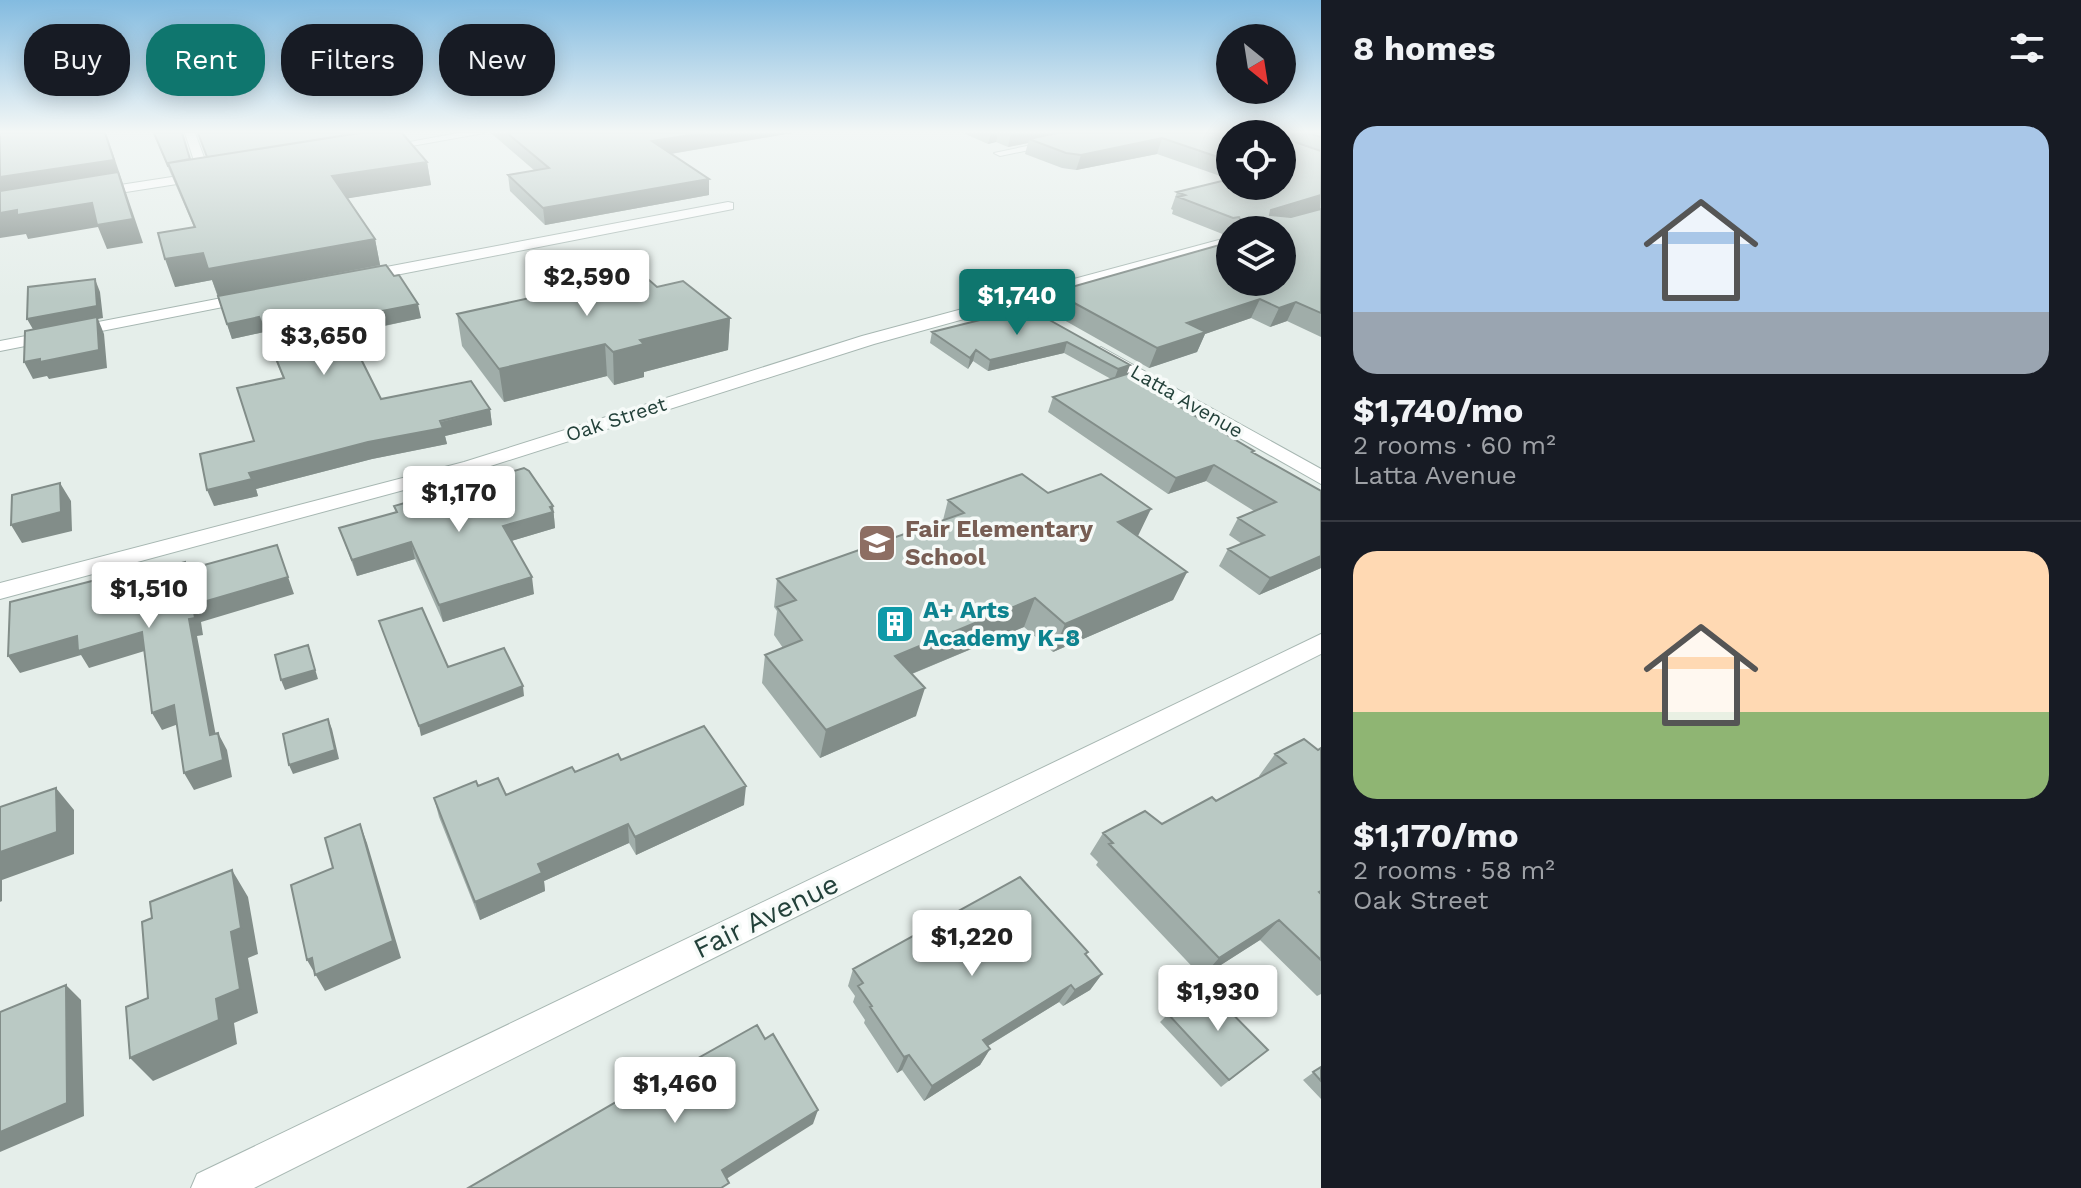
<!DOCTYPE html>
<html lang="en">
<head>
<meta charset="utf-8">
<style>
  body { margin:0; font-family:"Work Sans",sans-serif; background:#20242c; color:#f1f3f6; height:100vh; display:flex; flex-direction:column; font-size:30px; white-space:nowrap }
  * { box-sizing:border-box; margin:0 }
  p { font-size:26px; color:#9ea1a6 }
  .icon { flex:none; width:44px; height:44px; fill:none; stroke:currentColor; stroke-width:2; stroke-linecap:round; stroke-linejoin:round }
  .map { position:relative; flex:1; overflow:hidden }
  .panel { display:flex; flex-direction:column; background:#171b24; width:760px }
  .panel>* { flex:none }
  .guide { position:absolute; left:24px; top:24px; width:760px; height:72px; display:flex; gap:16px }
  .needle { width:52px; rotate:150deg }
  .buttons { position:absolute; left:1216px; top:24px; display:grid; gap:16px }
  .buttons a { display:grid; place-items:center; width:80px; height:80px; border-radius:50%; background:#171b24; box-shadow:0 4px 20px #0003; font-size:40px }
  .price { position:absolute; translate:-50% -68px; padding:0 18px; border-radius:8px; background:#fff; color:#222; font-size:26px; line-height:52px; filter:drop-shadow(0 2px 4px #0008) }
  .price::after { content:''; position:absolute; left:50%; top:48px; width:24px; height:18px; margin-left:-12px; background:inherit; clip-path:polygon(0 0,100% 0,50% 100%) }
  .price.selected { background:#0f766e; color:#fff }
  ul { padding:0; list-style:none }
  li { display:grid; align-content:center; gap:16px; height:424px; padding:0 32px }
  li+li { border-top:2px solid #363941 }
  li span { display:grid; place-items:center; height:248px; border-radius:24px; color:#555 }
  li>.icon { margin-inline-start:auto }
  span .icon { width:144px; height:144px; fill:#fffc; stroke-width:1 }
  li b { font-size:34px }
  h2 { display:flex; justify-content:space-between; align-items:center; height:96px; padding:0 32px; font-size:34px }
  .tag { padding:0 28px; border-radius:32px; background:#171b24; box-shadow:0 4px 20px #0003; font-size:28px; line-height:72px }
  .tag.selected { background:#0f766e; color:#fff }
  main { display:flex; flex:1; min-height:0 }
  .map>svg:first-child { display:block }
</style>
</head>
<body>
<main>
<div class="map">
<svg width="1321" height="1188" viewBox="0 0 1321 1188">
  <rect width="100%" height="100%" fill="#e5eeea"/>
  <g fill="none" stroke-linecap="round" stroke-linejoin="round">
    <defs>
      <path id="minor" d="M185,133H195L211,176L209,179L94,197L88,193L94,189L198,173Z
        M458,133H484L378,152L372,149Z
        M1089,133H1112L1000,156L994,153Z
        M728,202L733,203V209L360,282L352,277L360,272Z
        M1230,237V245L874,344L478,470L0,599V583L464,462L862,336Z
        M253,292L261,297L259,300L0,351V341Z
        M1101,347L1321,469V484L1095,356L1092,352Z
        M1321,634V654L254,1188H191L197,1174Z"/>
    </defs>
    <use href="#minor" stroke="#a7b7b2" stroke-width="2"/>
    <use href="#minor" fill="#fff" fill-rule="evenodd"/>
  </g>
  <path fill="#a0ada9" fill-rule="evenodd" d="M153,133H183L190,159L207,157L198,133H405H402L427,162L431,185L348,198L375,239L380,265L421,318L348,334L381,399L490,409L492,425L445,436L447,444L372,459L256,489L258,496L214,506L254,441L283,378L264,332L232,339L212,280L175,287L194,227Z
    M491,133H792L671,154L709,195L545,225L510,191L508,175L535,171Z
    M963,133H1321V337L1287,321L1270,327L1251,318L1205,334L1197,352L1149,368L1048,311L1054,292L1282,230H1230V235H1225L1172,214L1173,210L1171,209L1177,192L1229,179L1157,154L1076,170L1062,168L1025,154L1028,143L1008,147L996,142L988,144ZM1230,134L1282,186H1230Z
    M551,280L657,287L730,318L728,350L644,372V377L614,385L607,376L504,402L462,346L457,314L552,293Z
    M1028,308L1166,399L1254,451L1253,452L1321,568L1259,595L1219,566L1228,549L1242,544L1229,535L1238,518L1254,511L1206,481L1168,494L1048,412L1053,397L1111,379L1064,353L988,371L973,361L968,369L930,343L932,332Z
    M1048,493L1138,536L1187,572L1173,600L1053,652L1024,627L912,674L916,716L820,758L762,683L765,655L783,648L774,635L777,611L774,607L777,579L943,520L948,500Z
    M394,506H553L555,528L511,541L534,594L443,622L415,559L357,576L339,528L396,512Z
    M1321,748V994L1317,996L1260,940L1202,977L1096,865L1098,862L1090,854L1103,833L1162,824L1216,801L1260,777L1259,776L1275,754L1318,750Z
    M621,760L744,805L636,855L629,843L544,881L545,891L480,920L439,817L434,798L478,786L506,795L575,772Z
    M1086,955L1102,974L1090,990L1063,1006L1059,1002L988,1046L990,1049L980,1065L924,1101L902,1070L897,1073L864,1023L865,1020L853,1002L855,996L848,986L853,969Z
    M1168,1014L1268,1050L1221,1087L1160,1022Z
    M1321,1067V1099L1303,1080Z"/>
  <path fill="#828d89" d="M106,133L143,243L107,249L98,227L28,239L26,234L0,238V213L121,182L0,201V177Z
    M703,133H792L652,157V141Z
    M991,133H998L996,142L988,144Z
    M1011,133H1074L1029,139L1028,143L1008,147Z
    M1162,138L1157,154L1076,170L1081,155Z
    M427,162L431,185L338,200L332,176Z
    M709,179V195L545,225L543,208Z
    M1321,195L1320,210L1263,227L1271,210Z
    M375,239L380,265L218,296L212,280L175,287L165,259L203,253Z
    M95,279L100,292L103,318L98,319L104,334L107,368L49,379L47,376L33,379L24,362L34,331L27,319Z
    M1260,299L1251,318L1205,334L1197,352L1149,368L1157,348L1187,323Z
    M1296,302L1287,321L1270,327L1279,308Z
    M418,304L421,318L345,334L341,319Z
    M259,317L264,332L232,339L227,324Z
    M730,318L728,350L644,372V377L614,385L613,352L640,340Z
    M1067,342L1064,353L988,371L990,360Z
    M605,344L607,376L504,402L499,369Z
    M976,350L973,361L968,369L970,358Z
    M1130,365L1126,376L1114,380L1118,369Z
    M490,409L492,425L445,436L447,444L372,459L256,489L258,496L214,506L207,490L249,473Z
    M1214,465L1206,481L1168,494L1176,478Z
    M60,483L71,501L72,531L22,543L11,525Z
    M553,506L555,528L505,543L503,526Z
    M1151,509L1138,536L1118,522Z
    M411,542L415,559L357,576L352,560Z
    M277,545L294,594L201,622L203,635L197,636L219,752L210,735L189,619L193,605Z
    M1321,556V568L1259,595L1270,578Z
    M1187,572L1173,600L1053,652L1065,624Z
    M532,577L534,594L443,622L439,605Z
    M1035,598L1024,627L887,684L895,656Z
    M142,632L151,649L89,668L81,655L20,673L8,656L77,636Z
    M308,645L318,679L285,690L281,680Z
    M523,686L524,696L421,736L419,726Z
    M925,688L916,716L820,758L826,730Z
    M174,705L184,722L162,730L152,713Z
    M328,719L332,729L339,759L293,774L289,765Z
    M218,733L227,750L232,777L194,790L184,773Z
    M746,786L744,805L636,855L635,837Z
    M56,788L74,810V854L2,880V901L0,902V852Z
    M360,824L367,843L401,958L325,991L307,960Z
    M628,824L629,843L544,881L545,891L480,920L475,902L538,864Z
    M232,870L248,897L258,954L248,958L258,1013L234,1023L237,1044L153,1081L130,1058L231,932Z
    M1279,920L1260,940L1202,977L1219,958Z
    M1102,974L1090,990L1063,1006L1075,990Z
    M66,985L81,1000L84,1116L0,1152V1132Z
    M1071,985L1059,1002L973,1055L983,1040Z
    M990,1049L980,1065L924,1101L932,1086Z
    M909,1055L902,1070L897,1073L904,1057Z
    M818,1110L813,1124L720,1183L722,1170Z"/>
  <path fill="#bac9c4" stroke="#828d89" stroke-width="2" d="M0,133H105L114,160L0,177Z
    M154,133H182L190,159L168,163L169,166H168Z
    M198,133H360L207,157Z
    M359,133H402L427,162L332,176L375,239L208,269L203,253L165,259L158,233L195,227L168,163Z
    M507,133H703L652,141L709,179L543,208L508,175L549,168Z
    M1057,133H1286V139L1321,151V195L1271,210L1270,215L1291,217L1321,209V313L1296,302L1279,308L1260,299L1187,323L1206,332L1157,348L1054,292L1230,242V282H1282V230H1265L1241,221L1239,217L1233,218L1178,197L1185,195L1177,192L1230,179V186H1282V134H1230V161L1162,138L1081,155L1066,153L1029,139Z
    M1306,133H1321V137Z
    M118,172L133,219L97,225L92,203L17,215V210L0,213V191Z
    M386,265L394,276L399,275L418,304L341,319L381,399L471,381L490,409L440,421L443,428L368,442L249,473L252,479L207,490L200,454L254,441L237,388L284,378L259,317L227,324L218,296Z
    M597,268L594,284L641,273L657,287L683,281L730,318L640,340L644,344L613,352L605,344L499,369L457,314L562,291L551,280Z
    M95,279L97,306L27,319L28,287Z
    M1028,308L1130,365L1118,369L1067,342L990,360L976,350L970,358L932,332Z
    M97,317L99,350L40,362V359L24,362L25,331Z
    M1130,373L1167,395L1165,398L1254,451L1252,452L1321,491V556L1270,578L1228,549L1264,535L1238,518L1276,502L1214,465L1176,478L1053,397Z
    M524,468L529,471L553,506L550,507L553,512L503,526L532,577L439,605L411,542L352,560L339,528L397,512L394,506Z
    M1022,474L1048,493L1101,474L1151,509L1118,522L1187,572L1065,624L1035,598L895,656L925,688L826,730L765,655L802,640L777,607L796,600L777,579L964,513L948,500Z
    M60,483L61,512L11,525L12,495Z
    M277,545L288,577L193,605L195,618L189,619L210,735L218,733L223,760L184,773L174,705L152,713L142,632L78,651L77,636L8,656L10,602L123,573L124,579L185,562L186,570Z
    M422,608L448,667L504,648L523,686L419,726L379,621Z
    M308,645L315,670L281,680L275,655Z
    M328,719L335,750L289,765L283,734Z
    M704,726L746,786L635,837L628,824L538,864L542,873L475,902L434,798L476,781L478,786L498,778L506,795L572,767L575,772L618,754L621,760Z
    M1304,739L1318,750L1321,748V891L1319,892L1321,894V960L1279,920L1219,958L1109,844L1113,843L1103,833L1145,811L1162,824L1212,797L1216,801L1286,763L1275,754Z
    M56,788L57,832L0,852V807Z
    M360,824L393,941L315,975L312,958L307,960L291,885L333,868L325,838Z
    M232,870L241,928L231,932L240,989L216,999L219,1020L130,1058L126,1007L148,998L142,922L152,918L150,902Z
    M1020,877L1088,952L1085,954L1102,974L1075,990L1071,985L983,1040L990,1049L932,1086L909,1055L904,1057L870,1007L872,1006L858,986L863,983L853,969Z
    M66,985L67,1103L0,1132V1012Z
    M1205,986L1268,1050L1229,1080L1168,1014Z
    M757,1025L765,1039L773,1034L818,1110L722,1170L729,1183L721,1188H468L690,1059L691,1062Z
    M1321,1067V1081L1313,1072Z"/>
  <linearGradient id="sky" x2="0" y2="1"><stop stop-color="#83bbe0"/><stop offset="0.44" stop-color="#f3f7f6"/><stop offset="1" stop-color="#f3f7f6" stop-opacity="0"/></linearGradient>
  <rect width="1321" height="299" fill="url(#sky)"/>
  <defs>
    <symbol id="school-square" viewBox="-11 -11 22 22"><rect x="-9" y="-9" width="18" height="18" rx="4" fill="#8d6e63" stroke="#f6faf8"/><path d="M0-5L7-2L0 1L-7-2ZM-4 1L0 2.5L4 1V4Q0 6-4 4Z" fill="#fff"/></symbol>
    <symbol id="building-square" viewBox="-11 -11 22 22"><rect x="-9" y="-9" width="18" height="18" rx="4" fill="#0f9aa8" stroke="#f6faf8"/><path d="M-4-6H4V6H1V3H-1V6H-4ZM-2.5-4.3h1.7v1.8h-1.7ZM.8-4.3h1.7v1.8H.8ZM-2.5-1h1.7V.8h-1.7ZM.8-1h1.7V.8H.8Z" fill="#fff"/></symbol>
  </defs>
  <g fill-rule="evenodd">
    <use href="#school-square" x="855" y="521" width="44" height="44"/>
    <use href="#building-square" x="873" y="602" width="44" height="44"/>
  </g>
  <g text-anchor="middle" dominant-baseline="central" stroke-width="7" stroke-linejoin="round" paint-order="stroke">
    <g font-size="20" fill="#23413a" stroke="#f6faf8">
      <text transform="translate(1187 401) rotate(30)">Latta Avenue</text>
      <text transform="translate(616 419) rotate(-18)">Oak Street</text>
    </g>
    <g font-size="24" font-weight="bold" fill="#785e54" stroke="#f6faf8" text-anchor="start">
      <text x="905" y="529">Fair Elementary<tspan x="905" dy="28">School</tspan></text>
    </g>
    <g font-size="24" font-weight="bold" fill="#0d838f" stroke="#f6faf8" text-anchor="start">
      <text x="923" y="610">A+ Arts<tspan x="923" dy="28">Academy K-8</tspan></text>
    </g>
    <g font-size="28" fill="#23413a" stroke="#f6faf8">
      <text transform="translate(766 916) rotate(-26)">Fair Avenue</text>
    </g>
  </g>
</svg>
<div class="buttons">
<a><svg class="needle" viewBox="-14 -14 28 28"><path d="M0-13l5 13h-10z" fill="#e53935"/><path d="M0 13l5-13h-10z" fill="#9ea1a6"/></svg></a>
<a><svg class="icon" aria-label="locate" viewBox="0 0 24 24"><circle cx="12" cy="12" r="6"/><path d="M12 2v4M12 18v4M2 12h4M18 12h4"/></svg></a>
<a><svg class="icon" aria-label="layers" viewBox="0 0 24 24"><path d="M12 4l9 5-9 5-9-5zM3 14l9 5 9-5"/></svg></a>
</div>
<b class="price" style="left:587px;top:318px">$2,590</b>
<b class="price selected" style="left:1017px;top:337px">$1,740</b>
<b class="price" style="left:324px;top:377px">$3,650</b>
<b class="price" style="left:459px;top:534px">$1,170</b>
<b class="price" style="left:149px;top:630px">$1,510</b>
<b class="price" style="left:972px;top:978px">$1,220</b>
<b class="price" style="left:1218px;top:1033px">$1,930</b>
<b class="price" style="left:675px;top:1125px">$1,460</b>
<div class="guide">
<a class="tag">Buy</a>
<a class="tag selected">Rent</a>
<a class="tag">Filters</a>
<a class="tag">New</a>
</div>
</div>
<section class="panel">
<h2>8 homes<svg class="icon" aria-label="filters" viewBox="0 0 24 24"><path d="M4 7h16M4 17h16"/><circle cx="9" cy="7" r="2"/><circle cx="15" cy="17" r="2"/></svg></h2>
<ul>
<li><span style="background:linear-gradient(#a9c7e8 75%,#9aa5b1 0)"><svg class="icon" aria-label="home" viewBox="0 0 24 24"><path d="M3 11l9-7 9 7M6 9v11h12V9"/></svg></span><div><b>$1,740/mo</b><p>2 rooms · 60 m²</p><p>Latta Avenue</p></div></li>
<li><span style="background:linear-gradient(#ffd9b3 65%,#8fb573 0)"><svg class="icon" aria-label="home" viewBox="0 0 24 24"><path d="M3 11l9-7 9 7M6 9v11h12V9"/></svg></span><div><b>$1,170/mo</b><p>2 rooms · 58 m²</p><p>Oak Street</p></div></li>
</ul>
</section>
</main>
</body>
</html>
